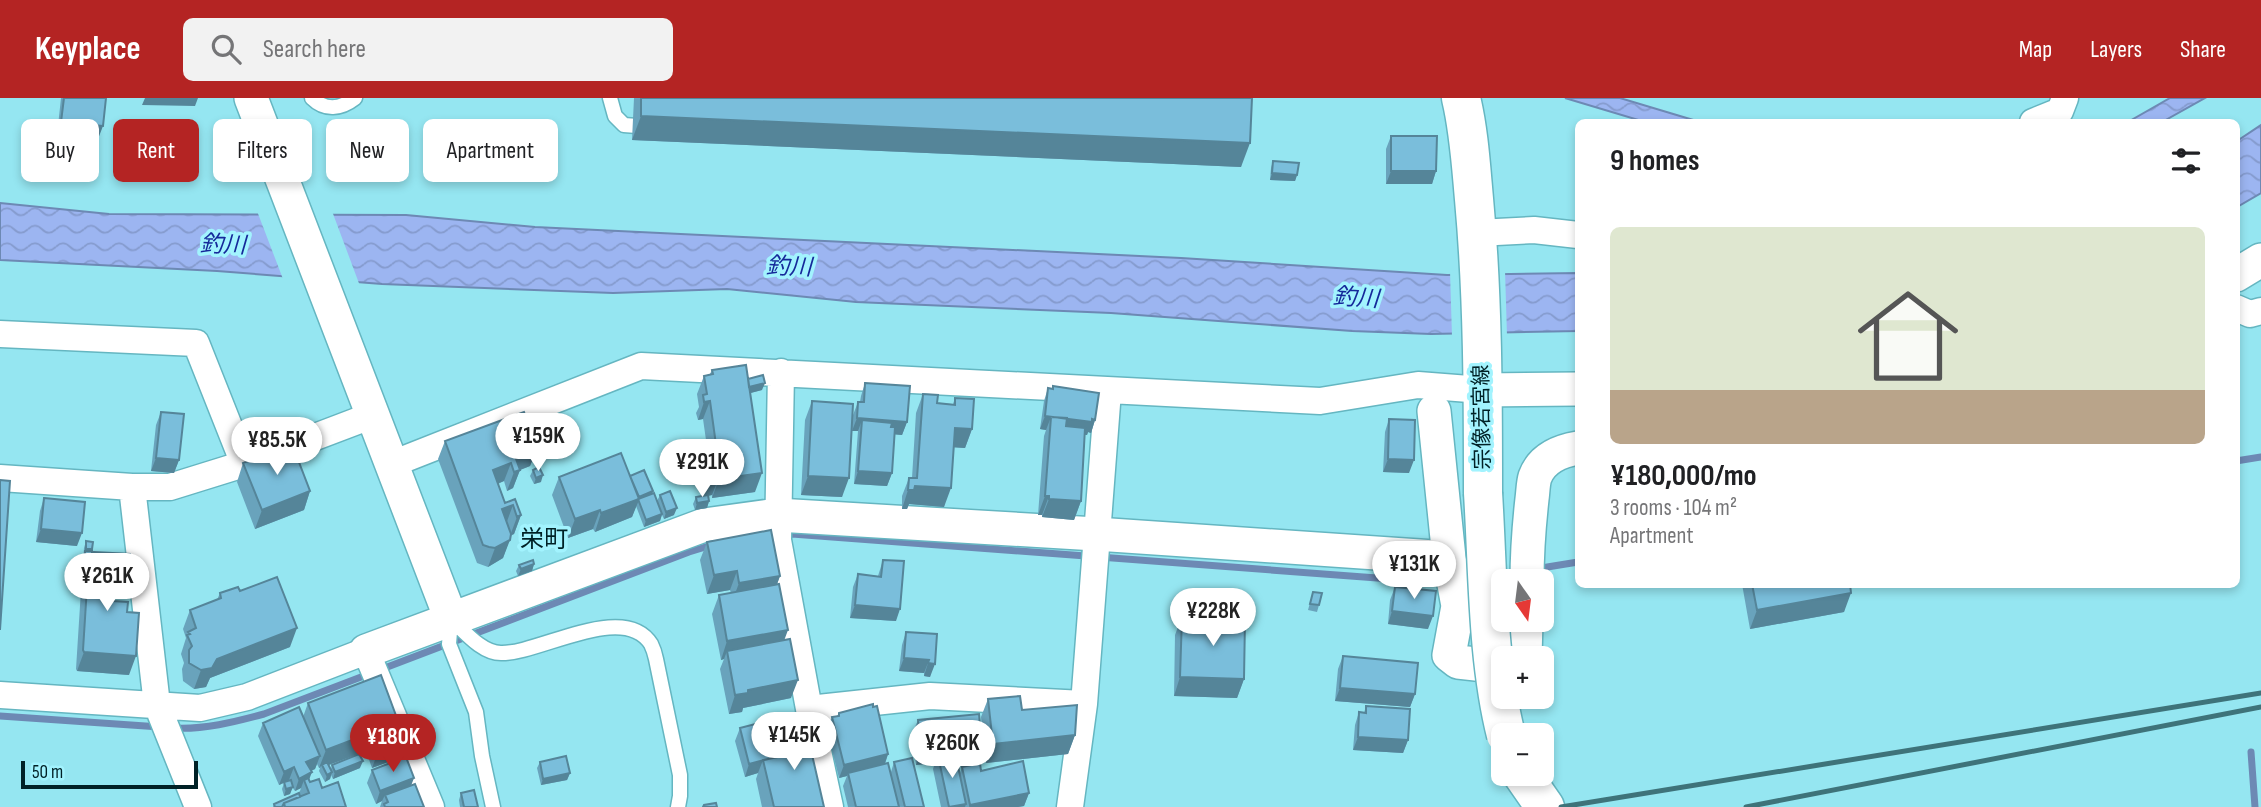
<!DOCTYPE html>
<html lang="en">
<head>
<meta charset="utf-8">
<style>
  body { margin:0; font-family:"Sofia Sans Condensed","Noto Sans JP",sans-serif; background:#f2f2f2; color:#202124; height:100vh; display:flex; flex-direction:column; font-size:26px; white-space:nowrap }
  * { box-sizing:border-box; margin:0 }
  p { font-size:23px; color:#757577 }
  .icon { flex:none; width:38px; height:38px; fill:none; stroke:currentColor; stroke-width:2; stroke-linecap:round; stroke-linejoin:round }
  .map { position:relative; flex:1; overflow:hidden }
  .sheet { position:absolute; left:1575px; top:21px; width:665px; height:469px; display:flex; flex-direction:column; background:#fff; border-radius:10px; box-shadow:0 4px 10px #0003 }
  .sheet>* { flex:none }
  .guide { position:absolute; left:21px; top:21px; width:665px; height:63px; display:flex; gap:14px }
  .needle { width:46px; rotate:166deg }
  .fabs { position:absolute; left:1491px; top:471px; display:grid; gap:14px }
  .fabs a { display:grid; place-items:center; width:63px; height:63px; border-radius:10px; background:#fff; box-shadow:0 4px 10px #0003; font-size:35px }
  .scale { position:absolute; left:21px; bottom:18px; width:177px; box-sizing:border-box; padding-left:7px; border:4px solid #002126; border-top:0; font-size:19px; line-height:24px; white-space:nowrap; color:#002126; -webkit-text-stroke:5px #a2f3fe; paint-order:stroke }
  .price { position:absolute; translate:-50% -60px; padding:0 16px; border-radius:24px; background:#fff; color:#222; font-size:23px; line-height:46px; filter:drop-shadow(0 2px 4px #0008) }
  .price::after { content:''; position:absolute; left:50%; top:42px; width:21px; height:16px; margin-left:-10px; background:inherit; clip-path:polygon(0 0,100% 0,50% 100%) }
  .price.current { background:#b42423; color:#fff }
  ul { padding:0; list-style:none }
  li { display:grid; align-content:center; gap:14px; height:371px; padding:0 35px }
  li span { display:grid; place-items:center; height:217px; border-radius:10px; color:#555 }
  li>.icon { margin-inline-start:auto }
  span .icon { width:126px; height:126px; fill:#fffc; stroke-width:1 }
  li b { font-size:30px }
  h2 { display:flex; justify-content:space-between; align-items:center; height:84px; padding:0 35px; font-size:30px }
  .chip { padding:0 24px; border-radius:10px; background:#fff; box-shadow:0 4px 10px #0003; font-size:24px; line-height:63px }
  .chip.current { background:#b42423; color:#fff }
  header { display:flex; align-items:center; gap:42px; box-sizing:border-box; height:98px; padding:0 35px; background:#b42423; color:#fff }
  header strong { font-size:33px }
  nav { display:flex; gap:38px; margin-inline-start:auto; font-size:24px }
  .search { width:490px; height:63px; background:#f2f2f2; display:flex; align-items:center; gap:18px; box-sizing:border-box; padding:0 24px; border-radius:10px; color:#757577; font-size:26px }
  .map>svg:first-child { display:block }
</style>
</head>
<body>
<header>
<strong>Keyplace</strong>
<div class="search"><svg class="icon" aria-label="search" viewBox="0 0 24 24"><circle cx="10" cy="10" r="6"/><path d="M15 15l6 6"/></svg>Search here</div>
<nav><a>Map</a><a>Layers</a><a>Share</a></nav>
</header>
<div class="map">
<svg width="2261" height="709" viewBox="0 0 2261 709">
  <defs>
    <pattern id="water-waves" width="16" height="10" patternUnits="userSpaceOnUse" patternTransform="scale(1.75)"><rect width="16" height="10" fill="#9cb5f1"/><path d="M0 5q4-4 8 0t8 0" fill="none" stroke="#859bce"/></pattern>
  </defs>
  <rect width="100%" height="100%" fill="#95e6f1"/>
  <path fill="url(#water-waves)" stroke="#6d89b4" stroke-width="2" d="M1565,0H1620L1700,24H1645Z
    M2170,0H2205L2162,24H2128Z
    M2261,27V95L2237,109V43Z
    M0,105L109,116L406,117L535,129L1181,160L1447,177L1578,175V233L1431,236L1352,233L1111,215L856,204L727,191L613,195L382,186L217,173L0,162Z"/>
  <path fill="#95e6f1" d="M257,113H332L360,188L283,181Z
    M1505,172L1507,238L1452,239L1450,173Z"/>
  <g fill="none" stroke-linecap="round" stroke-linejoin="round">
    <path stroke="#6d89b4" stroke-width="7" d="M2236,363L2261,359
      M782,437L792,436L1444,485
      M1535,471L1578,464
      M0,618L160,629
      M172,630C204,632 234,624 264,616L689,454L712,447
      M2251,654L2255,709"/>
    <defs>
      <path id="service" d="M312,0C325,13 341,11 355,0
        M610,0L615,18L624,27L650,29
        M451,522L449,546L476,614L482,658L493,709
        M452,522C465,534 482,555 501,555C539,556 624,503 651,546C653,550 655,556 656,561L680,677V698L678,709"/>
      <path id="minor" d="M2033,24L2060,13L2065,0
        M1477,135L1534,132L1578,137
        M2236,210L2250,216L2261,213
        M0,236L196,245L244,366
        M781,274L778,442L809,611L830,709
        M392,366L641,268L1320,303L1418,287L1482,292
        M0,380L132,389H170L244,366L373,317
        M132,389L157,607L198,709
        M0,597L200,610L247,599L366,553L431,709
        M809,611L930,598L1084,606
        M1070,709L1084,606L1108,293"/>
      <path id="tertiary" d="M251,0L451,521
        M2236,177L2261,162
        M1482,292L1578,291
        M1434,313L1449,460L1458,508L1449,557L1458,564L1503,569
        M1527,483C1527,455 1529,428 1532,401C1533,394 1533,385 1535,379C1542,360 1560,353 1578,350
        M366,553L704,427L777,417L1096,436L1449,460
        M1525,560L1526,522"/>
      <path id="secondary" d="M1461,0C1469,33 1471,68 1474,101C1483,199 1483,298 1483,395
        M1522,676L1545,709"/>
    </defs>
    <use href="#service" stroke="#65b6c1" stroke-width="17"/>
    <use href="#minor" stroke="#65b6c1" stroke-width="29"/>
    <use href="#tertiary" stroke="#65b6c1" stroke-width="36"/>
    <use href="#secondary" stroke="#65b6c1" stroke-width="41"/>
    <use href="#service" stroke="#fff" stroke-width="14"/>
    <use href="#minor" stroke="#fff" stroke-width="26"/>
    <use href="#tertiary" stroke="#fff" stroke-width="33"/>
    <use href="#secondary" stroke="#fff" stroke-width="38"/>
    <path stroke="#3e737a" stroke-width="5" d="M1561,709L2261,595
      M1746,709L2261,609"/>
    <defs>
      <path id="secondary-bridge" d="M1483,395C1488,473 1487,562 1506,637"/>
    </defs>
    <use href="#secondary-bridge" stroke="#65b6c1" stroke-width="41" stroke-linecap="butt"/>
    <use href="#secondary-bridge" stroke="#fff" stroke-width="38"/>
  </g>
  <path fill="#69a3bc" d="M61,0H106L98,41L57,37Z
    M634,0H1252L1241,69L632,42Z
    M1391,38L1436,73L1432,86H1386V51Z
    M1273,63L1297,77L1295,83L1270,82L1271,70Z
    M712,272L748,281L762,292L750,295L755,394L712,400V397L708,398L709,403L707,410L695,412L693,406L696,399L701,398V394L706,380L696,382L695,375L698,368L690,370L688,361L690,354L702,357L708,356L703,321L698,322L696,315L699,309L697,296L704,278L710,276Z
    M865,285L907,324L902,337L895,336L892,375L887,388L854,386L858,333H852L842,399L801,397L805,322L812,303L853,317L858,304H860L861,298Z
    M1053,288L1095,322L1091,335L1088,334L1087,337H1085L1081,403L1074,422L1042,419V417H1038L1044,338L1046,332L1040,331L1044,303L1048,290L1052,291Z
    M923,296L937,305L953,306L955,300L972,331L965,350L953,349L944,409L909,406L907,411H902V398L909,380H912L916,315Z
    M161,314L179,362L174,375L151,373L156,327Z
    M1389,321L1409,375L1383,374L1385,334Z
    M445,343L537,350L530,368L520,372L513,390L507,393L504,383L498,386L505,405L515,401L521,417L514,436L511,437L503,460L488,469L477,465L438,361Z
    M243,365L310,393L304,412L255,431L237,384Z
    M533,372L541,384L534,386L530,378Z
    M630,378L652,396L657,403L660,397L674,417L664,421L662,417L660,423L644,429L636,408L632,419L595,434L593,431L568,440L552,397L559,379Z
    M44,400L77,448L36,444L40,413Z
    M86,443L92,453V457L93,458L94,454L127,470L116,469L113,503L127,514L129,577L77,573L76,571L82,476L86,467H83L84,450Z
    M707,444L780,478L777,486L791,600L743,610L742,614L729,616L720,571L724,561L721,562L712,516L719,497L731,495L730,492L707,496L700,462Z
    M883,462L896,523L850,520L853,489L858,476L878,478Z
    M534,466L532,473L518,478L516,473L519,467Z
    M1742,486H1850L1844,514L1750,531Z
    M1395,489L1428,531L1388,526L1390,502Z
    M240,493L290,549L210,580L206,589L194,591L183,583L182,571L184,565L181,556L186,540L183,531L190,512L217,502L220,495Z
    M1313,494L1319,507L1317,514L1308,512Z
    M1182,518L1244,581L1237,600L1174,598L1175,537Z
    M906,534L937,536L930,579L924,578V575L899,573L902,547Z
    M1343,558L1415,596L1410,609L1335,603L1338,571Z
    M988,601L1022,612L1075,637L1068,656L986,665L981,619Z
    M308,605L405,642L399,660L372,670L366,653L329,667L331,671L332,667L360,670L333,681L331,677L330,681L325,684L319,673L320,670H319L317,666L315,671L311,673L309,681L310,684L322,690L346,709H273L274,706L299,696L301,690L295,693L292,689L290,696L284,698L282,691L284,685L279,687L258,638L263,625L303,619Z
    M1366,608L1408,642L1403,655L1353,652L1355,627L1359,614L1364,615Z
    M839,615L888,656L885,666L891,674L894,664L924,709H848L843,688L847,678L839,680L827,632L832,619L837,618Z
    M918,622L982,648L977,661L957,663L960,675L962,669L981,673L1029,695L1024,708L1018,709H941L933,671L935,665L916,667L913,634Z
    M740,630L773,645L777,633L824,709H762L756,681L758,675L745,679L735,643Z
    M540,664L570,675L567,682L541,687L537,670Z
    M372,672L411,687L424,709H380L382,703L376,706L367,685Z
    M461,695L478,709H460L459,702Z"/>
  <path fill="#558599" d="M145,0H198L195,8L142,7Z
    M641,18L1250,45L1241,69L632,42Z
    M61,24L103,28L98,41L57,37Z
    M1391,73H1436L1432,86H1386Z
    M1272,75L1297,77L1295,83L1270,82Z
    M765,285L762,292L747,296L749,289Z
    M710,303L703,321L698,322L704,304Z
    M1045,318L1051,319L1046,332L1040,331Z
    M1051,319L1092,321L1095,322L1091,335L1088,334L1087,337L1050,332Z
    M857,320L907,324L902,337L861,334L862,322L858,333H852Z
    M955,330L972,331L965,350L948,349Z
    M537,350L530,368L520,372L513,390L507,393L514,374L515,358Z
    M156,360L179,362L174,375L151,373Z
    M717,360L710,379L707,375L706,380L696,382L703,363Z
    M700,361L698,368L690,370L692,363Z
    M1388,361L1414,362L1409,375L1383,374Z
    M511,365L504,383L486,390L493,372Z
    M858,373L892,375L887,388L854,386Z
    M762,375L755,394L712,400L719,381Z
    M543,377L541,384L534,386L536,380Z
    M808,378L849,380L842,399L801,397Z
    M719,379L712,397L701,399L708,380Z
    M915,388L951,390L944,409L909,406L907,411H902L908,392Z
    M310,393L304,412L255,431L262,412Z
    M653,393L651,399L639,402L632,419L595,434L601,415Z
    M1045,398H1049L1042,417H1038Z
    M1049,401L1081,403L1074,422L1042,419Z
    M709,403L707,410L695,412L697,405Z
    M513,407L506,426L502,411Z
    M677,410L674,417L664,421L666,414Z
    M600,412L593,431L568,440L575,421Z
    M662,416L660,423L644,429L646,422Z
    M521,417L514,436L510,438L517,419Z
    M41,431L82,435L77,448L36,444Z
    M510,442L503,460L488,469L495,450Z
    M85,460L88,461L86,467H83Z
    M94,461L130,463L127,470L92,468Z
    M534,466L532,473L518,478L521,471Z
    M737,473L730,492L707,496L714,477Z
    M780,478L773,497L732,504L739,485Z
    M1851,495L1844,514L1750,531L1757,512Z
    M855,507L900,511L896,523L850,520Z
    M1392,513L1433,518L1428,531L1388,526Z
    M297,530L290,549L210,580L206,589L194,591L201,572L217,561Z
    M788,532L781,551L727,553L724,561L721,562L727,543Z
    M84,554L136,558L129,577L77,573Z
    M904,560L929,562L924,575L899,573Z
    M928,565L935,566L930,579L924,578Z
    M1180,579L1244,581L1237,600L1174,598Z
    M798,582L791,600L743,610L742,614L729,616L735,597L748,592Z
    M1340,590L1415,596L1410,609L1335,603Z
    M373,634L366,653L323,669L322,667L319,670L326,652Z
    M1075,637L1068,656L986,665L993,646Z
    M1358,639L1408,642L1403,655L1353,652Z
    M405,642L399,660L372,670L379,651Z
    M982,648L977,661L939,665L938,658L935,665L916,667L921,654Z
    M888,656L884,668L848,675L847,678L839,680L844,667Z
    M320,658L315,671L301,677L306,664Z
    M776,659L763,662L758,675L745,679L749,666Z
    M363,663L360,670L333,681L335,674Z
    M294,669L289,682L279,687L284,674Z
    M312,674L307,687L304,682L301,690L295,693L299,681Z
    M332,674L330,681L325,684L327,677Z
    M570,675L567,682L541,687L543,681Z
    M414,680L409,693L385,697L382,703L376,706L380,693Z
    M293,689L290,696L284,698L286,691Z
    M1029,695L1024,708L1018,709H969L970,707Z
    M966,706L965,709H949Z"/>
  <path fill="#7abedb" stroke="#558599" stroke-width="2" d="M64,0H106L103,28L61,24Z
    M641,0H1252L1250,45L641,18Z
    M1391,38H1437L1436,73H1391Z
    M1273,63L1299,65L1297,77L1272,75Z
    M746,267L762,375L719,381V379L708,380L707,375L719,374L717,360L703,363L702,357L717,354L710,303L704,304L703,297L707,296L704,278L713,276L712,272Z
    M763,277L765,285L749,289L748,281Z
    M865,285L910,288L907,324L857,320L858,304H864Z
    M1053,288L1099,295L1095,322L1092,321V324L1045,318L1048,290L1053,291Z
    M923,296L938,297L937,305L955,307V300L974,301L972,331L955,330L951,390L915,388L914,392H908L909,380H917Z
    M812,303L853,306L849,380L808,378Z
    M161,314L184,316L179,362L156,360Z
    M524,314L537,350L515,358L520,372L514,374L511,365L493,372L505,405L515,401L521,417L517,419L513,407L502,411L511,436L510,442L495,450L489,449L483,447L445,343Z
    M1051,319L1067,320L1066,328L1085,330L1081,403L1049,401V398H1045Z
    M1389,321L1415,322L1414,362L1388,361Z
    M862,322L892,325L891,329H895L892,375L858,373Z
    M292,346L310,393L262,412L243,365Z
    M701,352L702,357L700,361L692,363L690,354Z
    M621,355L639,401L601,415L600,412L575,421L559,379Z
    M539,369L543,377L536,380L533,372Z
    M644,372L653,393L639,399L630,378Z
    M0,382L10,383L0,532Z
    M670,393L677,410L666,414L660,397Z
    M654,395L662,416L646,422L638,401Z
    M708,397L709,403L697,405L696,399Z
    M44,400L85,404L82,435L41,431Z
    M771,432L780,478L739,485L737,473L714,477L707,444Z
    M86,443L93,444L92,451H86Z
    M85,453H92V457H89L88,461L85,460Z
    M94,454L130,456V463H116V459L94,458Z
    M89,457L116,459L113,503L128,504L127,514L139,515L136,558L84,554L83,552Z
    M533,462L534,466L521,471L519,467Z
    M883,462L904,463L900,511L855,507L858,476L881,479Z
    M277,479L297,530L217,561L212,570L201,572L189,565V552L192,548L187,537L190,536L188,534L196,530L190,512L221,500L220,495L238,489L240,493Z
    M779,486L788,532L727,543L719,497Z
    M1752,486H1850L1851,495L1757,512Z
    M1395,489L1436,493L1433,518L1392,513Z
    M1313,494L1322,495L1319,507L1310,506Z
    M1182,518L1245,521L1244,581L1180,579Z
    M906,534L937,536L935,566L928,565L929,562L904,560Z
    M790,541L798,582L748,592V595L735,597L727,553Z
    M1343,558L1418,565L1415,596L1340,590Z
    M381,577L405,642L379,651L373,634L326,652L308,605Z
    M1020,598L1022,612L1077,607L1075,637L993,646L988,601Z
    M873,606V609L877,608L888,656L844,667L832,619L839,618V615Z
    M1366,608L1410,611L1408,642L1358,639L1359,614L1366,615Z
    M299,609L320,658L306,664L312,674L299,681L294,669L284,674L263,625Z
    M979,616L982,648L921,654L918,622Z
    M767,623L776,659L749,666L740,630Z
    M805,626L824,709H774L763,662L783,658L777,633Z
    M955,654L966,706L949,709L938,658Z
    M359,656L363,663L335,674L332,667Z
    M566,658L570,675L543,681L540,664Z
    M406,659L414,680L380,693L372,672Z
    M912,660L924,709H905L894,664Z
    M1023,663L1029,695L970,707L962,669L980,665L981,673Z
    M327,664L332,674L327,677L322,667Z
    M888,665L899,709H856L848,675Z
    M308,680L310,684L319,681L322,690L338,684L346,709H285L284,705L309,695L304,682Z
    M291,682L293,689L286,691L284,684Z
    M415,686L424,709H385L384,706L388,704L385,697Z
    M474,692L478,709H464L461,695Z
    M299,695L300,699L284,705L282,709H275L274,706Z
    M716,705L717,709H703L704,707Z"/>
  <g text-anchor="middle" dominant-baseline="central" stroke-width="7" stroke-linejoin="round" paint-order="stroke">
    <g font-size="21" fill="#002126" stroke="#a2f3fe">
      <text transform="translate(1482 319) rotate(-91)">宗像若宮線</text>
    </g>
    <g font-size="23" font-style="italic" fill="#15299a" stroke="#a2f3fe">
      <text transform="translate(223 147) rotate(2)">釣川</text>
      <text transform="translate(789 169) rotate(2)">釣川</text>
      <text transform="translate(1356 200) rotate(4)">釣川</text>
    </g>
    <g font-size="24" fill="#002126" stroke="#a2f3fe">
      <text x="544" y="441">栄町</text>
    </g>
  </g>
</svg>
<div class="fabs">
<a><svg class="needle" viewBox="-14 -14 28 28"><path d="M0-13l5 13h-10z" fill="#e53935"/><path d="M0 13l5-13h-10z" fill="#757577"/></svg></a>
<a>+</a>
<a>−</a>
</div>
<div class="scale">50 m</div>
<b class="price" style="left:538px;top:375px">¥159K</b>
<b class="price" style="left:277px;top:379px">¥85.5K</b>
<b class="price" style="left:702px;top:401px">¥291K</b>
<b class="price" style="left:1414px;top:503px">¥131K</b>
<b class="price" style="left:107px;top:515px">¥261K</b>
<b class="price" style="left:1213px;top:550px">¥228K</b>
<b class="price" style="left:794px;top:674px">¥145K</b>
<b class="price current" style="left:393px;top:676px">¥180K</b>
<b class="price" style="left:952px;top:682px">¥260K</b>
<div class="guide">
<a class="chip">Buy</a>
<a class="chip current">Rent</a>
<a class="chip">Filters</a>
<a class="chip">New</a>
<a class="chip">Apartment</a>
</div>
<section class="sheet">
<h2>9 homes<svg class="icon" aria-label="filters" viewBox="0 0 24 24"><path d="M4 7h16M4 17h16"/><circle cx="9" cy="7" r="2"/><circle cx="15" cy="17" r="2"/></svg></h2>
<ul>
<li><span style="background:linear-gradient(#dfe7d0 75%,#b9a48a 0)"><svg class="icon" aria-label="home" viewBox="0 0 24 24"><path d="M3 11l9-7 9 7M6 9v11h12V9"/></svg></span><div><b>¥180,000/mo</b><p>3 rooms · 104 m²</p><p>Apartment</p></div></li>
</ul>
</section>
</div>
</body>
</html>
